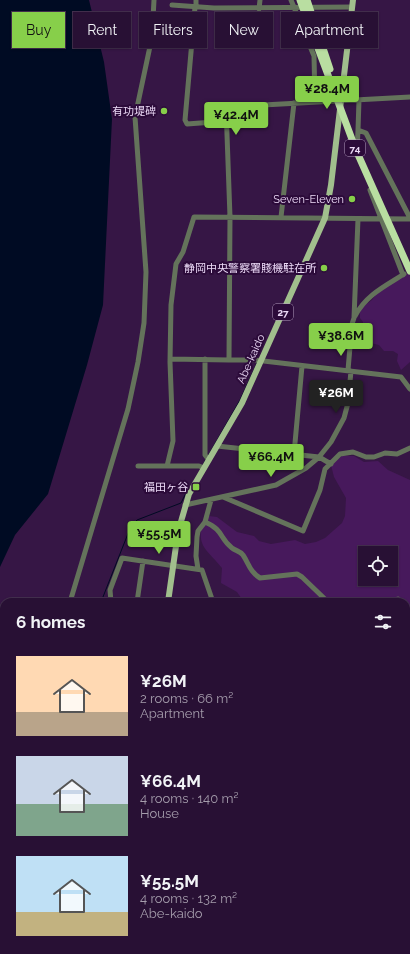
<!DOCTYPE html>
<html lang="en">
<head>
<meta charset="utf-8">
<style>
  body { margin:0; font-family:Raleway,"Noto Sans JP",sans-serif; background:#341e40; color:#f1f3f6; height:100vh; display:flex; flex-direction:column; font-size:15px; white-space:nowrap }
  * { box-sizing:border-box; margin:0 }
  p { font-size:13px; color:#a59dac }
  .icon { flex:none; width:22px; height:22px; fill:none; stroke:currentColor; stroke-width:2; stroke-linecap:round; stroke-linejoin:round }
  .map { position:relative; flex:1; overflow:hidden }
  .sheet { position:absolute; left:0px; top:598px; width:410px; height:356px; display:flex; flex-direction:column; background:#281034; border-radius:12px 12px 0 0; box-shadow:0 1px 3px #0004,0 0 0 1px #44304f }
  .sheet>* { flex:none }
  .hud { position:absolute; left:12px; top:12px; width:386px; height:36px; display:flex; gap:8px }
  .buttons { position:absolute; left:358px; top:546px; display:grid; gap:8px }
  .buttons a { display:grid; place-items:center; width:40px; height:40px; border-radius:0px; background:#281034; box-shadow:0 1px 3px #0004,0 0 0 1px #44304f; font-size:20px }
  .price { position:absolute; translate:-50% -34px; padding:0 9px; border-radius:4px; background:#87cf4a; color:#111; font-size:13px; line-height:26px; filter:drop-shadow(0 1px 2px #0008) }
  .price::after { content:''; position:absolute; left:50%; top:24px; width:12px; height:9px; margin-left:-6px; background:inherit; clip-path:polygon(0 0,100% 0,50% 100%) }
  .price.current { background:#222; color:#fff }
  ul { padding:0; list-style:none }
  li { display:flex; align-items:center; gap:12px; height:100px; padding:0 16px }
  li span { display:grid; place-items:center; flex:none; width:112px; height:80px; border-radius:0px; color:#555 }
  li>.icon { margin-inline-start:auto }
  span .icon { width:48px; height:48px; fill:#fffc; stroke-width:1 }
  li b { font-size:17px }
  h2 { display:flex; justify-content:space-between; align-items:center; height:48px; padding:0 16px; font-size:17px }
  .pill { padding:0 14px; border-radius:0px; background:#281034; box-shadow:0 1px 3px #0004,0 0 0 1px #44304f; font-size:14px; line-height:36px }
  .pill.current { background:#87cf4a; color:#111 }
  .map>svg:first-child { display:block }
</style>
</head>
<body>
<div class="map">
<svg width="410" height="954" viewBox="0 0 410 954">
  <rect width="100%" height="100%" fill="#361645"/>
  <path fill="#47195c" fill-rule="evenodd" d="M410,272V362L401,370L397,361L398,354L393,351H384L379,345L366,342L363,332V322L360,318V309L372,300L377,293Z
    M342,456H354L364,462L378,461L388,470L410,480V954H138V950H406V602H244L237,592L221,583L222,568C206,548 196,548 203,519L209,516L217,517L237,532L254,536L259,541L271,544L295,540L305,544L316,542L325,538L342,523L345,516L346,498L334,477L331,465ZM365,553H391V579H365Z
    M0,713L4,715V747L0,755Z"/>
  <path fill="#000b23" d="M0,0H89L104,62L112,119L103,305L87,365L48,494L15,535L0,567Z"/>
  <g fill="none" stroke-linecap="round" stroke-linejoin="round">
    <path stroke="#000b23" stroke-width="1" d="M208,456L240,400L257,363
      M203,465L206,459
      M101,602L131,526L137,520L181,503L186,493
      M0,829L4,821
      M28,954L29,950"/>
    <path stroke="#64735b" stroke-width="5" d="M291,0L314,56L315,101
      M172,5L214,8L352,7
      M195,7L185,120L187,124L227,121
      M196,7V0
      M259,9L260,0
      M410,97L226,107L230,217L229,360H255L401,377L410,389
      M359,100L358,130L366,133L410,218
      M357,151L358,130
      M370,190L403,275
      M281,217L294,103
      M355,316C366,295 385,286 404,274
      M170,359L229,360
      M205,359V455L209,460
      M348,370L352,324L354,318L358,219
      M217,446L319,457L331,464
      M294,454L302,366
      M138,466H199L204,468
      M167,466L173,441L170,362L171,305L176,264L183,252L194,217L410,219
      M223,497L303,531L320,490L325,469L340,454L353,452L366,457H374L385,453L397,454L410,448
      M185,505L276,485L306,468L319,457L331,442L344,418L348,403L351,371
      M205,522C224,530 219,538 232,548C236,551 240,551 243,555C249,564 250,572 260,578L297,574L302,577L328,602
      M198,569L196,556L197,537L198,531L205,522L211,500
      M70,602L128,409L138,362L144,323L146,272L135,117L152,37L154,0
      M111,602L110,590L122,558L202,570L213,602
      M137,602L143,561
      M393,602L398,599L400,602
      M406,672L410,666
      M0,764L4,756
      M0,861L4,862
      M2,937L4,929
      M65,950L83,954"/>
    <path stroke="#a1bf8d" stroke-width="6" d="M168,602L178,532L189,494L242,403L325,218L331,185L353,0
      M129,950V954"/>
    <path stroke="#b9dea1" stroke-width="7" d="M300,0L356,150L410,271
      M307,0L330,69"/>
  </g>
  <g fill="#87cf4a" stroke="#2c0b3a" stroke-width="1.5">
    <circle cx="164" cy="111" r="4"/>
    <circle cx="352" cy="199" r="4"/>
    <circle cx="324" cy="268" r="4"/>
    <rect x="192" y="483" width="8" height="8" rx="2"/>
  </g>
  <g text-anchor="middle" dominant-baseline="central" stroke-width="4" stroke-linejoin="round" paint-order="stroke">
    <g fill="#2c0b3a" stroke="#b29cbe" stroke-width="1">
      <rect x="345" y="140" width="20" height="16" rx="3"/>
      <rect x="273" y="304" width="20" height="16" rx="3"/>
    </g>
    <g font-size="10" font-weight="bold" fill="#ecdaf7">
      <text x="355" y="148">74</text>
      <text x="283" y="312">27</text>
    </g>
    <g font-size="11" fill="#ecdaf7" stroke="#2c0b3a" text-anchor="end">
      <text x="156" y="111">有功堤碑</text>
      <text x="344" y="199">Seven-Eleven</text>
      <text x="316" y="268">静岡中央警察署賤機駐在所</text>
      <text x="188" y="487">福田ヶ谷</text>
    </g>
    <g font-size="11" fill="#ecdaf7" stroke="#2c0b3a">
      <text transform="translate(251 359) rotate(-66)">Abe-kaido</text>
    </g>
  </g>
</svg>
<div class="buttons">
<a><svg class="icon" aria-label="locate" viewBox="0 0 24 24"><circle cx="12" cy="12" r="6"/><path d="M12 2v4M12 18v4M2 12h4M18 12h4"/></svg></a>
</div>
<b class="price" style="left:327px;top:110px">¥28.4M</b>
<b class="price" style="left:236px;top:136px">¥42.4M</b>
<b class="price" style="left:341px;top:357px">¥38.6M</b>
<b class="price current" style="left:336px;top:414px">¥26M</b>
<b class="price" style="left:271px;top:478px">¥66.4M</b>
<b class="price" style="left:159px;top:555px">¥55.5M</b>
<div class="hud">
<a class="pill current">Buy</a>
<a class="pill">Rent</a>
<a class="pill">Filters</a>
<a class="pill">New</a>
<a class="pill">Apartment</a>
</div>
<section class="sheet">
<h2>6 homes<svg class="icon" aria-label="filters" viewBox="0 0 24 24"><path d="M4 7h16M4 17h16"/><circle cx="9" cy="7" r="2"/><circle cx="15" cy="17" r="2"/></svg></h2>
<ul>
<li><span style="background:linear-gradient(#ffd9b3 70%,#b9a48a 0)"><svg class="icon" aria-label="home" viewBox="0 0 24 24"><path d="M3 11l9-7 9 7M6 9v11h12V9"/></svg></span><div><b>¥26M</b><p>2 rooms · 66 m²</p><p>Apartment</p></div></li>
<li><span style="background:linear-gradient(#c9d6e8 60%,#7fa58c 0)"><svg class="icon" aria-label="home" viewBox="0 0 24 24"><path d="M3 11l9-7 9 7M6 9v11h12V9"/></svg></span><div><b>¥66.4M</b><p>4 rooms · 140 m²</p><p>House</p></div></li>
<li><span style="background:linear-gradient(#bfe0f5 70%,#c2b280 0)"><svg class="icon" aria-label="home" viewBox="0 0 24 24"><path d="M3 11l9-7 9 7M6 9v11h12V9"/></svg></span><div><b>¥55.5M</b><p>4 rooms · 132 m²</p><p>Abe-kaido</p></div></li>
</ul>
</section>
</div>
</body>
</html>
